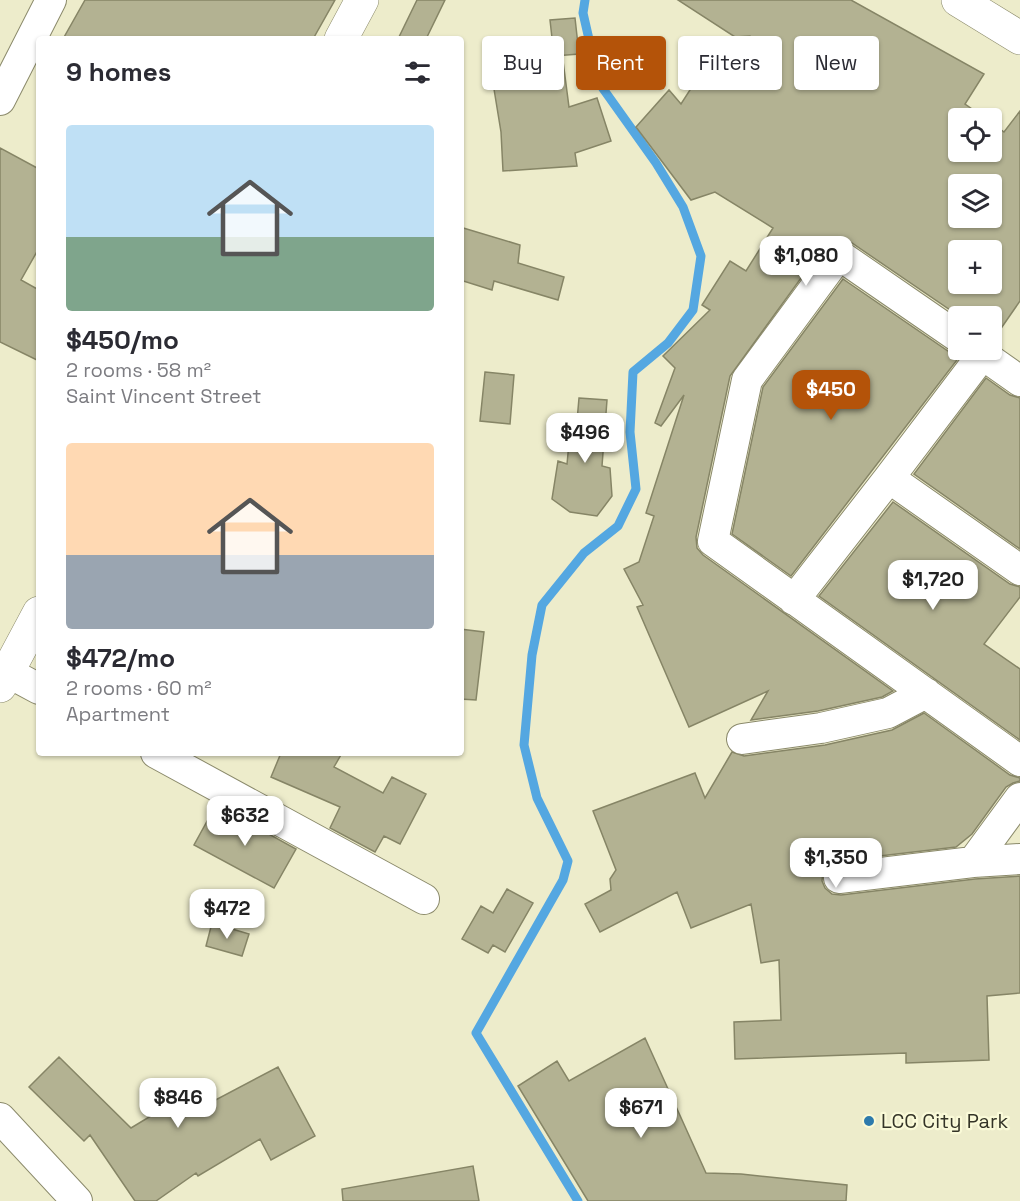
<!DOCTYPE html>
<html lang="en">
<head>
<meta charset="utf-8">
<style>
  body { margin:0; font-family:"Space Grotesk",sans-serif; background:#f2f2f3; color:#2b2b33; height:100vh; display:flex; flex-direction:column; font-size:22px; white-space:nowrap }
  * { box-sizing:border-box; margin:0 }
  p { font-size:20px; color:#7c7c81 }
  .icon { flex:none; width:33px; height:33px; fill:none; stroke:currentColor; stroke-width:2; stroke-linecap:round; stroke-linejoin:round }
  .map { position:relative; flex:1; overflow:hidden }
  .side { position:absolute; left:36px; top:36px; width:428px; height:720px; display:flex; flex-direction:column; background:#fff; border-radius:6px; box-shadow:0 2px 4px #0004 }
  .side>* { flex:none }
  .top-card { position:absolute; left:482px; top:36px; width:448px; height:54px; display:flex; gap:12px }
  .buttons { position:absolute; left:948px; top:108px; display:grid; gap:12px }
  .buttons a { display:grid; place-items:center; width:54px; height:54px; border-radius:6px; background:#fff; box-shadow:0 2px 4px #0004; font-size:30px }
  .price { position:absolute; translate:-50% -51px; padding:0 14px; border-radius:12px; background:#fff; color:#222; font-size:20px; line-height:39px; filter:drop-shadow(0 2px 3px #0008) }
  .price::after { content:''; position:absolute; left:50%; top:36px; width:18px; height:14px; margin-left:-9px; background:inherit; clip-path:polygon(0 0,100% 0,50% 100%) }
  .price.selected { background:#b45309; color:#fff }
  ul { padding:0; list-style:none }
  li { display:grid; align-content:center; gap:12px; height:318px; padding:0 30px }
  li span { display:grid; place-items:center; height:186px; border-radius:6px; color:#555 }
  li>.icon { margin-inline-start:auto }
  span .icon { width:108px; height:108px; fill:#fffc; stroke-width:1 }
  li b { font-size:26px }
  h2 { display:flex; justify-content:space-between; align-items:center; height:72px; padding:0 30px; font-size:26px }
  .pill { padding:0 21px; border-radius:6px; background:#fff; box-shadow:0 2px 4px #0004; font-size:21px; line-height:54px }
  .pill.selected { background:#b45309; color:#fff }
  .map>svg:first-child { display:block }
</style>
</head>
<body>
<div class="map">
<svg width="1020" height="1201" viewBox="0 0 1020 1201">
  <rect width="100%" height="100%" fill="#edeccb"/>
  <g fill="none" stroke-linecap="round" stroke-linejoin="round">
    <path stroke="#54a7e1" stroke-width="9" d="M578,1201L476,1033L563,880L568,861L537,798L524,745L532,655L542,605L584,553L618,526L636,489L630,432L633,372L668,343L693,310L701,256L683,207L656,163L599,83L583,13L585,0"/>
  </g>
  <path fill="#b3b292" stroke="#868566" stroke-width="1.5" fill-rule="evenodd" d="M85,0H335L313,39H63Z
    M417,0H445L426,39H398Z
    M678,0H851L984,74L965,104L985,118H958V152H992V123L1004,132L1020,111V301L993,340L992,316H959L849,241L840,238L831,240L825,245L730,376L696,537L697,548L703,555L893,691L882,697L818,711L751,720L768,691L689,727L637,607L643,605L624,569L639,562L654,516L646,513L684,395L661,426L655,423L675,368L663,356L710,310L702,305L730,261L746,271L773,228L715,192L691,200L636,127L669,90L681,104L708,62L752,47L750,36L735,37ZM958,184H992V218H958ZM958,250H992V284H958Z
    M575,18L579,54L554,56L550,20Z
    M532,61H563L569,107L597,98L611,141L575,153L577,166L503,171L501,132L493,83L530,80Z
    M0,148L39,169V248L21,280L39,290V361L0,342Z
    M460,227L520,245L518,263L564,277L558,300L494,281L492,290L460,280Z
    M843,279L948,351L960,354V356L791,576L732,534L763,387Z
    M485,372L514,375L510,424L480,421Z
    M986,378L1010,395L1020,398V549L914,474Z
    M579,398L607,400L602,466L610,468L612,496L597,516L570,512L552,499L558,461L567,464L569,443L575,444Z
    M893,502L1010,584L1020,587V597L984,644L1020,669V740L819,596Z
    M460,629L484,632L476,700L460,699Z
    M924,713L1010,775L1020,778V781L1013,783L1006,787L972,834L956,847L837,861L829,864L823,871L822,881L825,888L832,894L841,895L975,879L1020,876V993L987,996L989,1060L906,1063V1053L735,1059L734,1022L781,1020L779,960L761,963L751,904L691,928L677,892L600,932L585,904L611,890L610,879L616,870L593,811L695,773L705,798L732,752L744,756L825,745L892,730Z
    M281,753H342L334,767L383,793L392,777L426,794L400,844L384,836L375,852L330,828L340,807L271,777Z
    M216,805L296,849L274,888L194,845Z
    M507,889L533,903L505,952L493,945L488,953L462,939L481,906L493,913Z
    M212,923L249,934L242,956L206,946Z
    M645,1038L706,1173L741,1174L847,1185L846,1201H588L518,1086L557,1061L569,1081Z
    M59,1057L131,1128L197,1088L208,1104L278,1067L315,1136L271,1160L260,1139L198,1176L196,1173L156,1201H135L90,1135L84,1141L29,1087Z
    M473,1166L479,1201H343L342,1189Z"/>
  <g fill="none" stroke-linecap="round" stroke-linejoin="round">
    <defs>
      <path id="street" d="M0,100L51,0
        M958,337L839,255L747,380L713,541L1020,761
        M976,350L1020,381
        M889,478L1020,570
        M794,600L889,478L983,354
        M0,668L39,689
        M742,739L821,728L888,713L926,693
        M156,753L424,899
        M973,862L1020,798
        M839,878L973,862L1020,859
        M0,1118L77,1201"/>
      <path id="primary" d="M958,0L1020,38
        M341,39L362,0
        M0,686L39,613"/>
    </defs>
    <use href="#street" stroke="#8b8a6b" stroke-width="32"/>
    <use href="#primary" stroke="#8b8a6b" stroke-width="34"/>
    <use href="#street" stroke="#fff" stroke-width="30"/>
    <use href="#primary" stroke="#fff" stroke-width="33"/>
  </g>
  <circle fill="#2d7aac" stroke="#fafad8" stroke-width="2" cx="869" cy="1121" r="6"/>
  <g text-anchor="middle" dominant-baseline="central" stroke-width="4.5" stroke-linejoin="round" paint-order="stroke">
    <g font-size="20" fill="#343427" stroke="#fafad8" text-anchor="start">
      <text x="881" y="1121">LCC City Park</text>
    </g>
  </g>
</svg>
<div class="buttons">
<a><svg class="icon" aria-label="locate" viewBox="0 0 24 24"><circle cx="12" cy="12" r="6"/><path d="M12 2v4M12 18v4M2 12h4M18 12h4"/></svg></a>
<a><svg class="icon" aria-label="layers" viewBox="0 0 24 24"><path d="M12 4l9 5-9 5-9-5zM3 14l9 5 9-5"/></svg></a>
<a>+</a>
<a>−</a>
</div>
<b class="price" style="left:806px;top:287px">$1,080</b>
<b class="price selected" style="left:831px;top:421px">$450</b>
<b class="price" style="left:585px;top:464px">$496</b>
<b class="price" style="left:933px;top:611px">$1,720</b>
<b class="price" style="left:245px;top:847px">$632</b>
<b class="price" style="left:836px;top:889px">$1,350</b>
<b class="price" style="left:227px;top:940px">$472</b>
<b class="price" style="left:178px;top:1129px">$846</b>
<b class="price" style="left:641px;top:1139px">$671</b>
<div class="top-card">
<a class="pill">Buy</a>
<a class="pill selected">Rent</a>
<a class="pill">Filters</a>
<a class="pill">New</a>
</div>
<section class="side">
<h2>9 homes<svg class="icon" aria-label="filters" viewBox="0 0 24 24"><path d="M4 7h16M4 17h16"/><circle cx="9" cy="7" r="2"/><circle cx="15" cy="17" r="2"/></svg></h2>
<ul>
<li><span style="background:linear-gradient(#bfe0f5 60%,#7fa58c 0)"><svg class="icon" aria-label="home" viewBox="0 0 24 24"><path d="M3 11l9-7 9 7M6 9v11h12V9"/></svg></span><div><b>$450/mo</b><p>2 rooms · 58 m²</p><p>Saint Vincent Street</p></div></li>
<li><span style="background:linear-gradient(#ffd9b3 60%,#9aa5b1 0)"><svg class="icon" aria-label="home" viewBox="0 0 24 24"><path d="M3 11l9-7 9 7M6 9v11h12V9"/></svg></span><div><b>$472/mo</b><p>2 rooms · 60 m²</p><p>Apartment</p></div></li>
</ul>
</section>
</div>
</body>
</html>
